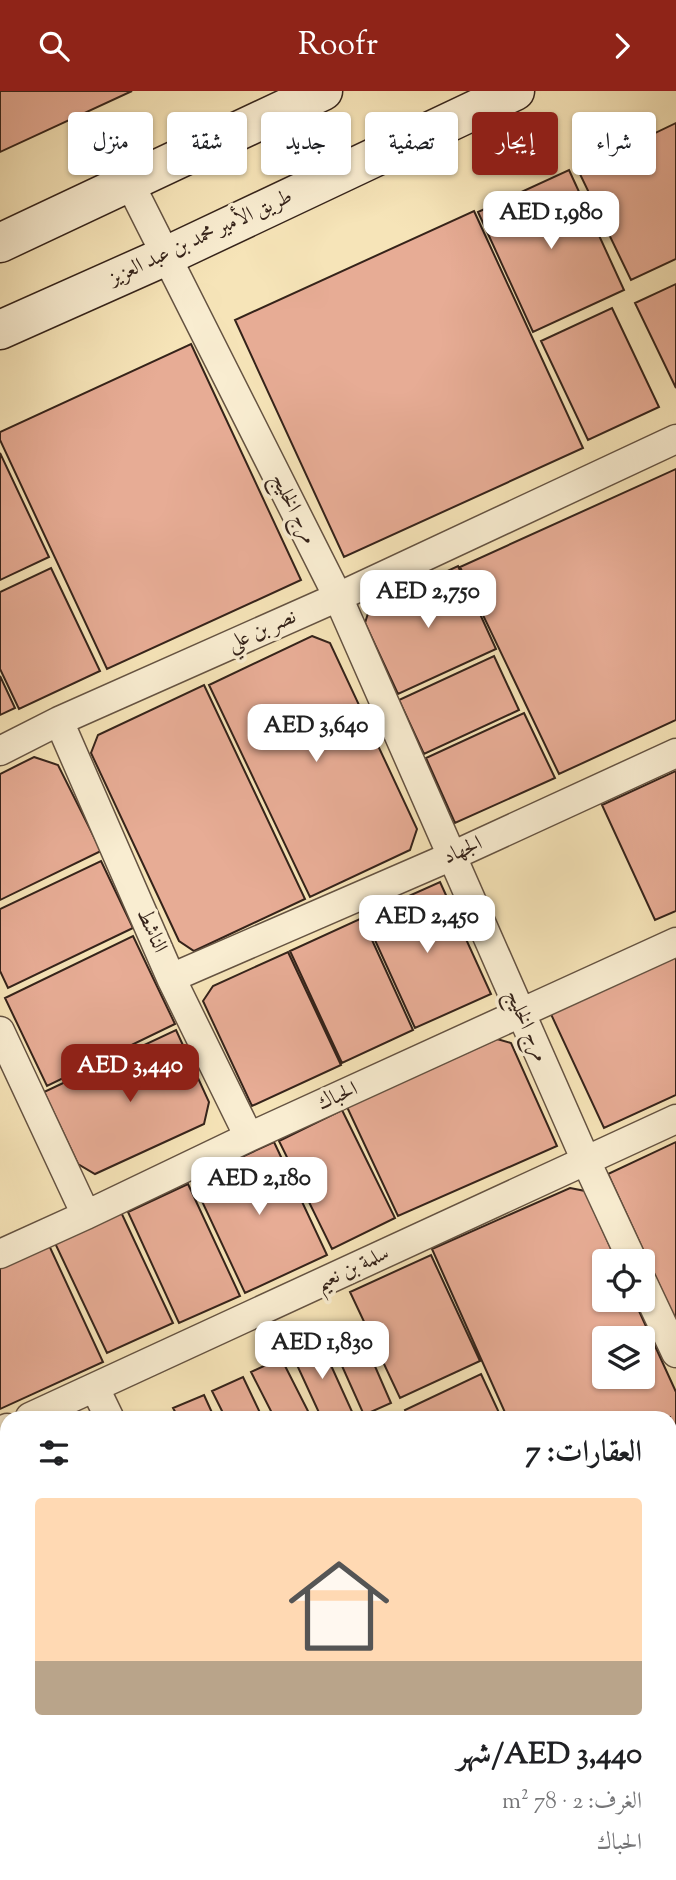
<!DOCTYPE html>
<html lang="ar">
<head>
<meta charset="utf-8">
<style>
  body { margin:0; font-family:"Sorts Mill Goudy",Amiri,serif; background:#f2f2f2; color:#202124; direction:rtl; height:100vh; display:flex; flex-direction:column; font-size:26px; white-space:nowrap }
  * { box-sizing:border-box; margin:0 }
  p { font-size:23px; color:#757577 }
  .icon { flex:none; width:38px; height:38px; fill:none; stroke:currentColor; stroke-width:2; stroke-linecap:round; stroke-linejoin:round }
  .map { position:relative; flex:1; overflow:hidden; direction:ltr }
  .side { position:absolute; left:0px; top:1320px; width:677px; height:471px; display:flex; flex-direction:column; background:#fff; border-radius:21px 21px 0 0; box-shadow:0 2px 5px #0004; direction:rtl }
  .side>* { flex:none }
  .banner { position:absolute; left:21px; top:21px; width:635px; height:63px; direction:rtl; display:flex; gap:14px }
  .fabs { position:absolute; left:592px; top:1158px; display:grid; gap:14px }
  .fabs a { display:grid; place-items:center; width:63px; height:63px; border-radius:7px; background:#fff; box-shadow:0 2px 5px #0004; font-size:35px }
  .price { position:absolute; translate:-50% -60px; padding:0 16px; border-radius:14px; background:#fff; color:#222; font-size:23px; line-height:46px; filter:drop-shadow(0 2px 4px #0008) }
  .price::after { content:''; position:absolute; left:50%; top:42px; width:21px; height:16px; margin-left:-10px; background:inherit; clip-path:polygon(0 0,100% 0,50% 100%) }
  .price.current { background:#8f2418; color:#fff }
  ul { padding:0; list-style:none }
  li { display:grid; align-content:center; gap:14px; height:371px; padding:0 35px }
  li span { display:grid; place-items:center; height:217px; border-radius:7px; color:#555 }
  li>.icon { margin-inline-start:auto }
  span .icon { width:126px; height:126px; fill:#fffc; stroke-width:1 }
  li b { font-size:30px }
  h2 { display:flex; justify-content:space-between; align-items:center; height:84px; padding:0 35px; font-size:30px }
  .chip { padding:0 24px; border-radius:7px; background:#fff; box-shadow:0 2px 5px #0004; font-size:24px; line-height:63px }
  .chip.current { background:#8f2418; color:#fff }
  header { display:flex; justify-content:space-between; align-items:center; height:91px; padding:0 35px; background:#8f2418; color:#fff; font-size:32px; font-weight:600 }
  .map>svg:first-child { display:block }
</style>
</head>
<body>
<header><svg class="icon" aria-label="forward" viewBox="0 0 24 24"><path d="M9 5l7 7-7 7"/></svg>Roofr<svg class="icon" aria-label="search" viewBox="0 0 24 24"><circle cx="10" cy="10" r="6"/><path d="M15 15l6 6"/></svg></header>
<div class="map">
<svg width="676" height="1789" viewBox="0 0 676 1789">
  <rect width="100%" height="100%" fill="#f6e4b8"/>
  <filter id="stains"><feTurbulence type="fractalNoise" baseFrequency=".00286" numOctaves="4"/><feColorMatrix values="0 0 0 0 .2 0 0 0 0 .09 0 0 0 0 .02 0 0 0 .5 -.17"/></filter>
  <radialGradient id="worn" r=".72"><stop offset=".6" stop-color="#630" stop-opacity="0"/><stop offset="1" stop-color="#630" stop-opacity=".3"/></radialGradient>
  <path fill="#e7ac95" stroke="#35231a" stroke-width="2" fill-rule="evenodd" d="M0,0H132L0,61Z
    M676,32V168L631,189L578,79Z
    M569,79L624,199L533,241L478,121Z
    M474,120L583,357L344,466L235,229Z
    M676,193V297L635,212Z
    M612,217L659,316L588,349L541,250Z
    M191,253L301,489L107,578L0,349V341Z
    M0,362L49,466L0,489Z
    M676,378V629L559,683L460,476Z
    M458,475L496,558L398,603L365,532L370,516Z
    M51,477L100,580L19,618L0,578V501Z
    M312,545L330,552L417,738L410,759L310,806L209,594Z
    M494,565L519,619L424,663L399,609Z
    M0,585L15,617L0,624Z
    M204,594L305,808L194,860L179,850L91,662L98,644Z
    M524,622L555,687L455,732L426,667Z
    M34,666L58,674L101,760L0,809V683Z
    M676,680V820L655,829L602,714Z
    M101,770L133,837L8,897L0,880V818Z
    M440,791L491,903L415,937L364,825Z
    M362,827L413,939L342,972L290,860Z
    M133,845L175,933L47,995L5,907Z
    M288,861L341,974L252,1015L203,910L213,895Z
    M676,863V1004L604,1037L550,921Z
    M176,939L209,1011L204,1033L95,1083L78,1073L44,1001Z
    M497,948L511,952L557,1055L398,1125L347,1016Z
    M342,1019L395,1127L332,1158L279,1050Z
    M274,1051L327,1164L245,1202L192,1089Z
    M676,1051V1230L608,1083Z
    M188,1093L240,1205L179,1232L128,1121Z
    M570,1097L585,1100L617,1171H604V1209H634L676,1301V1336L670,1339V1326H507L432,1158ZM604,1248H642V1286H604Z
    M120,1119L173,1232L107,1262L54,1150Z
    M47,1150L103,1271L0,1318V1172Z
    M431,1164L480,1270L400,1307L350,1201Z
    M357,1234L391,1312L364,1324L329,1246Z
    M319,1248L354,1325L352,1326H321L291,1261Z
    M281,1267L311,1326H274L251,1281Z
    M481,1283L501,1326H408L405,1319Z
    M243,1286L262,1326H225L212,1300Z
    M204,1304L214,1326H178L173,1317Z
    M7,1357V1454L0,1438V1360Z
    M676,1421V1565L670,1568V1424Z
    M0,1539L7,1556V1636L0,1639Z
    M676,1568V1708L670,1711V1571Z
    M676,1757V1789H651L649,1783H670V1760Z
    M79,1783H166L169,1789H82Z
    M237,1783H375L378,1789H239Z
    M417,1783H518L505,1789H420Z
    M629,1783H642L645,1789H616Z"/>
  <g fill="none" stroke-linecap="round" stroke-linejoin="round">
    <defs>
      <path id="minor" d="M130,93L338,506L586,1070L633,1171
        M59,630L171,887L249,1046
        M0,660L59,630L338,506L676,348
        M171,887L452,765L676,662
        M0,940L86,1124
        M0,1163L86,1124L249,1046L676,851
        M642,1190L676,1262
        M95,1297L109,1326
        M30,1326L676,1028
        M0,1340L7,1337
        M670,1395L676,1393
        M0,1473L7,1489
        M0,1717L7,1732
        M670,1741L676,1738
        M31,1783L34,1789
        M203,1783L206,1789
        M405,1783L407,1789
        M566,1789L578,1783"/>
      <path id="secondary" d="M0,152L323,0
        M0,239L166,165L515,0"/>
    </defs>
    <use href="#minor" stroke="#655342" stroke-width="31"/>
    <use href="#secondary" stroke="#35231a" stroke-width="41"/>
    <use href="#minor" stroke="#f9edd1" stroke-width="28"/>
    <use href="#secondary" stroke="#f9edd1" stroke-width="38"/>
  </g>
  <g text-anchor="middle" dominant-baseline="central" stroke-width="7" stroke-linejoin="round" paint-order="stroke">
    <g font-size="21" fill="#35231a" stroke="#f9edd1">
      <text transform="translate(201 147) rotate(-25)">طريق الأمير محمد بن عبد العزيز</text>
      <text transform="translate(293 418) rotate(63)">مرج الخليج</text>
      <text transform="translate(262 540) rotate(-24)">نصر بن علي</text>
      <text transform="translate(463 760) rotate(-24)">الجهاد</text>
      <text transform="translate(151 840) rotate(66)">الناشط</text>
      <text transform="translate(526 935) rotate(66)">مرج الخليج</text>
      <text transform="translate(338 1006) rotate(-24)">الحباك</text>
      <text transform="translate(353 1178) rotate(-25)">سلمة بن نعيم</text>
    </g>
  </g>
  <rect width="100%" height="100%" filter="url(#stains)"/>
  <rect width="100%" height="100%" fill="url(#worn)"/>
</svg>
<div class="fabs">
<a><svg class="icon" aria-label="locate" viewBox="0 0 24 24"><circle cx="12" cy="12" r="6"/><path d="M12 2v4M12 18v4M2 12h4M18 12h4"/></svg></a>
<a><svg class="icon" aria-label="layers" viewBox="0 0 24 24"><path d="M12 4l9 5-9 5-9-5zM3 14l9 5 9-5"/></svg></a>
</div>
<b class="price" style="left:551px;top:160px">AED 1,980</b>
<b class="price" style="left:428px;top:539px">AED 2,750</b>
<b class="price" style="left:316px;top:673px">AED 3,640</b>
<b class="price" style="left:427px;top:864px">AED 2,450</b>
<b class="price current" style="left:130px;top:1013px">AED 3,440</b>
<b class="price" style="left:259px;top:1126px">AED 2,180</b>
<b class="price" style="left:322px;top:1290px">AED 1,830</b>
<div class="banner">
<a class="chip">شراء</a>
<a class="chip current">إيجار</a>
<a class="chip">تصفية</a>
<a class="chip">جديد</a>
<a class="chip">شقة</a>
<a class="chip">منزل</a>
</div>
<section class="side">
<h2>العقارات: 7<svg class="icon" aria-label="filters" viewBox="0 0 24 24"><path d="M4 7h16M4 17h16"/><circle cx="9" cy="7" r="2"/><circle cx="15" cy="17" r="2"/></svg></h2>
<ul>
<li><span style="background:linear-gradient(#ffd9b3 75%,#b9a48a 0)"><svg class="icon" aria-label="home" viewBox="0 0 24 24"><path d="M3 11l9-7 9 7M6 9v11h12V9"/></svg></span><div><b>AED 3,440/شهر</b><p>الغرف: 2 · 78 m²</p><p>الحباك</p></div></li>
</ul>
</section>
</div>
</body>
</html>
